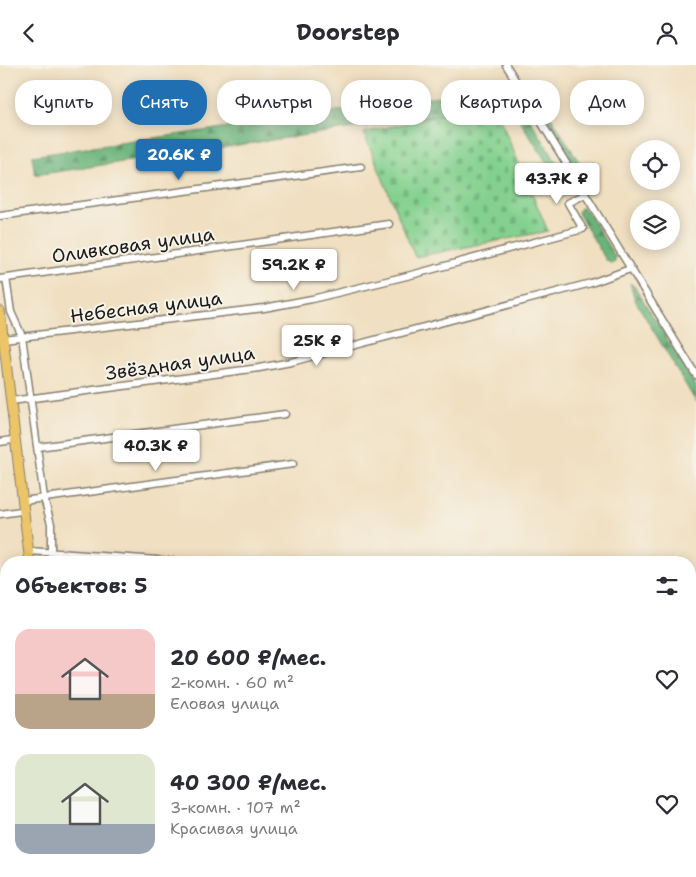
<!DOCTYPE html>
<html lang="ru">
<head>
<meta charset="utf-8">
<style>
  body { margin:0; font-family:"Shantell Sans",sans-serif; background:#f7f7f7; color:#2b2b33; height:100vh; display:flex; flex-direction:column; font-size:19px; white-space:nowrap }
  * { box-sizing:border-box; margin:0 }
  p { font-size:16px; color:#7c7c81 }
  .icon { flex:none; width:28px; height:28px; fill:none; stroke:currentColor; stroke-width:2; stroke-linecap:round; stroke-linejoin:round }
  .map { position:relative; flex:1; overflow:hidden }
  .side { position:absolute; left:0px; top:491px; width:696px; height:321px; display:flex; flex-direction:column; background:#fff; border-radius:20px 20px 0 0; box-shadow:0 2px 12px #0003 }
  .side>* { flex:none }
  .top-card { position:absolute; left:15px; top:15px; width:666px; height:45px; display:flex; gap:10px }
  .buttons { position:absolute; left:630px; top:75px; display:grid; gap:10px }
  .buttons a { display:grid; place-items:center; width:50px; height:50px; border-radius:50%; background:#fff; box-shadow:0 2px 12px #0003; font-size:25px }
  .price { position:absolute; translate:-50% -42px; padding:0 11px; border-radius:5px; background:#fff; color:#222; font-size:16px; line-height:32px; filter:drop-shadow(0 1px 2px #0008) }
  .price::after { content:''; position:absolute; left:50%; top:30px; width:15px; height:11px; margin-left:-8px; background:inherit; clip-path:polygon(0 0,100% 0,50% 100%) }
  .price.selected { background:#1f6fb2; color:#fff }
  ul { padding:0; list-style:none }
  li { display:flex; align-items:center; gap:15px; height:125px; padding:0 15px }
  li span { display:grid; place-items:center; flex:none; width:140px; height:100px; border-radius:15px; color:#555 }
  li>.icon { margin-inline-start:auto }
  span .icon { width:60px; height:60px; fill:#fffc; stroke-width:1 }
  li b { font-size:21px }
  h2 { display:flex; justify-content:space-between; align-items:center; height:60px; padding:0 15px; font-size:21px }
  .tag { padding:0 18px; border-radius:20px; background:#fff; box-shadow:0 2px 12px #0003; font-size:18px; line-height:45px }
  .tag.selected { background:#1f6fb2; color:#fff }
  header { display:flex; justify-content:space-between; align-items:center; height:65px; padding:0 15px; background:#fff; font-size:22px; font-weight:700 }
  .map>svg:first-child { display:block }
</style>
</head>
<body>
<header><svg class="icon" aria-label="back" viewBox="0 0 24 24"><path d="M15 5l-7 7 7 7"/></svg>Doorstep<svg class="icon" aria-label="person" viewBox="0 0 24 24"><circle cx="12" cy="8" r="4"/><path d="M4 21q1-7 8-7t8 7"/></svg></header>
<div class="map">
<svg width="696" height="812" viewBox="0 0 696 812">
  <defs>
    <pattern id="forest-firs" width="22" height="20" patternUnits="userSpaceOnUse" patternTransform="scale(1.25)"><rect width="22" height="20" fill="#6bb37a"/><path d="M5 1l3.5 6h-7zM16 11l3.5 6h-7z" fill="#579163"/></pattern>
    <pattern id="cemetery-stones" width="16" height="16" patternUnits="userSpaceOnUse" patternTransform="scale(1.25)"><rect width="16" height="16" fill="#84d18f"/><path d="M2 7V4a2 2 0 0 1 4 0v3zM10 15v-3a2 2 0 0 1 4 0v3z" fill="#71b37b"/></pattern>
  </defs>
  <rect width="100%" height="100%" fill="#f7f3e8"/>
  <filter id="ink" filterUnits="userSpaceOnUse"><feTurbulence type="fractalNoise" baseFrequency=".02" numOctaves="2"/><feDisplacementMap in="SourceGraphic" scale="10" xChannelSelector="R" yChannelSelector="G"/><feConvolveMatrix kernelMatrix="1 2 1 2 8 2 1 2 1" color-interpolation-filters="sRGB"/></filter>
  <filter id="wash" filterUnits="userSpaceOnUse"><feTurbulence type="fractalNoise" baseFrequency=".0096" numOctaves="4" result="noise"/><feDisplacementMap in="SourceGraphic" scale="20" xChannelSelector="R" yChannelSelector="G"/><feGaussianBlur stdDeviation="1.12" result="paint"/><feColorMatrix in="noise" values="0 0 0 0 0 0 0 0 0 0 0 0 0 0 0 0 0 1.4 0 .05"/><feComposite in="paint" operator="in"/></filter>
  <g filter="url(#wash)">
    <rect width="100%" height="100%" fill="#f0dfc0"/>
    <path fill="url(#forest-firs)" stroke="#44684b" d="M486,24L506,25L516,32L567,114L560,119L512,43L499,38L489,43L35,110L32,91Z
      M534,25L588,111L581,116L527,29Z
      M580,143H583L588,147L615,192V197L612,199L606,195L579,150L578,146Z
      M630,218L635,222L696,321V337L635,235Z"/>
    <path fill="url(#cemetery-stones)" stroke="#507656" d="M493,38L548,166L415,192L364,68Z"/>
  </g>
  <g filter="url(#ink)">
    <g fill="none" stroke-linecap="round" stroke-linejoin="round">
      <defs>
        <path id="minor" d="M506,0L696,310
          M0,151L361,102
          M6,213L11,247L22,271L44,433L51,459V487
          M0,214L389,159
          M3,274L264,243L312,234L415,209L583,164L568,138L584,130
          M11,336L259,303L291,297L591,218L630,204
          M0,377L12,375
          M38,382L285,349
          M23,436L293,399
          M0,449L21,446
          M29,486L201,498
          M0,523L6,522
          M0,591L6,590
          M690,640H696
          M0,653L6,652
          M0,706L6,705
          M690,754H696
          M0,756L6,755
          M375,812V806
          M668,812L669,806"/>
        <path id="major" d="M0,246L30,498
          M64,806L65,812"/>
      </defs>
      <use href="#minor" stroke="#867e6e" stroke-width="9"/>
      <use href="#major" stroke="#867e6e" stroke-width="11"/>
      <use href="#minor" stroke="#fff" stroke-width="6"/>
      <use href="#major" stroke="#edc569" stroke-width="9"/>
    </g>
  </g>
  <g text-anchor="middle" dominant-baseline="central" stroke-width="4" stroke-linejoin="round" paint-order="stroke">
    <g font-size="19" fill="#1c1c1c" stroke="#f7f3e8">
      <text transform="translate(133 180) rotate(-8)">Оливковая улица</text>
      <text transform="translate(146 242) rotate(-7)">Небесная улица</text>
      <text transform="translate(180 298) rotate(-8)">Звёздная улица</text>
    </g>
  </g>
</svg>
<div class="buttons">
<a><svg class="icon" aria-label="locate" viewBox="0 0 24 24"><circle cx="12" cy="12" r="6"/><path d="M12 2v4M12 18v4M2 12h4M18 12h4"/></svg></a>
<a><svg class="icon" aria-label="layers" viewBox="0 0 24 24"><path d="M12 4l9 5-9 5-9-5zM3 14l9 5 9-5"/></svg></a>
</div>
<b class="price selected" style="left:179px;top:116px">20.6K ₽</b>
<b class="price" style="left:557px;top:140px">43.7K ₽</b>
<b class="price" style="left:294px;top:226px">59.2K ₽</b>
<b class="price" style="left:317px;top:302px">25K ₽</b>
<b class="price" style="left:156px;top:407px">40.3K ₽</b>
<div class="top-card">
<a class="tag">Купить</a>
<a class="tag selected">Снять</a>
<a class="tag">Фильтры</a>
<a class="tag">Новое</a>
<a class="tag">Квартира</a>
<a class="tag">Дом</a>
</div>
<section class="side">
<h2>Объектов: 5<svg class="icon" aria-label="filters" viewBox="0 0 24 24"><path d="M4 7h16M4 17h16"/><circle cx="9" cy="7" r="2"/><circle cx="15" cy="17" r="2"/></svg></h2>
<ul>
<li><span style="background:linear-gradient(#f6c9c9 65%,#b9a48a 0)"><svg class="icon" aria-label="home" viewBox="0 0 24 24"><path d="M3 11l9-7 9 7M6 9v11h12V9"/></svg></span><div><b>20 600 ₽/мес.</b><p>2-комн. · 60 m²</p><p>Еловая улица</p></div><svg class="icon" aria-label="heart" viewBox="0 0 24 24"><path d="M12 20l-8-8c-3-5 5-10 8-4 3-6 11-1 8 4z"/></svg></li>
<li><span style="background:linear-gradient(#dfe7d0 70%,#9aa5b1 0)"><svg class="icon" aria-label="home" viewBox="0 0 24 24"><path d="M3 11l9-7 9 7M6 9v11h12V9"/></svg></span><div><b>40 300 ₽/мес.</b><p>3-комн. · 107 m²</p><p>Красивая улица</p></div><svg class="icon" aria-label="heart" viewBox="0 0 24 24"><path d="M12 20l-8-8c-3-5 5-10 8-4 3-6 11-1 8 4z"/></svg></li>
</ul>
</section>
</div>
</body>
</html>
